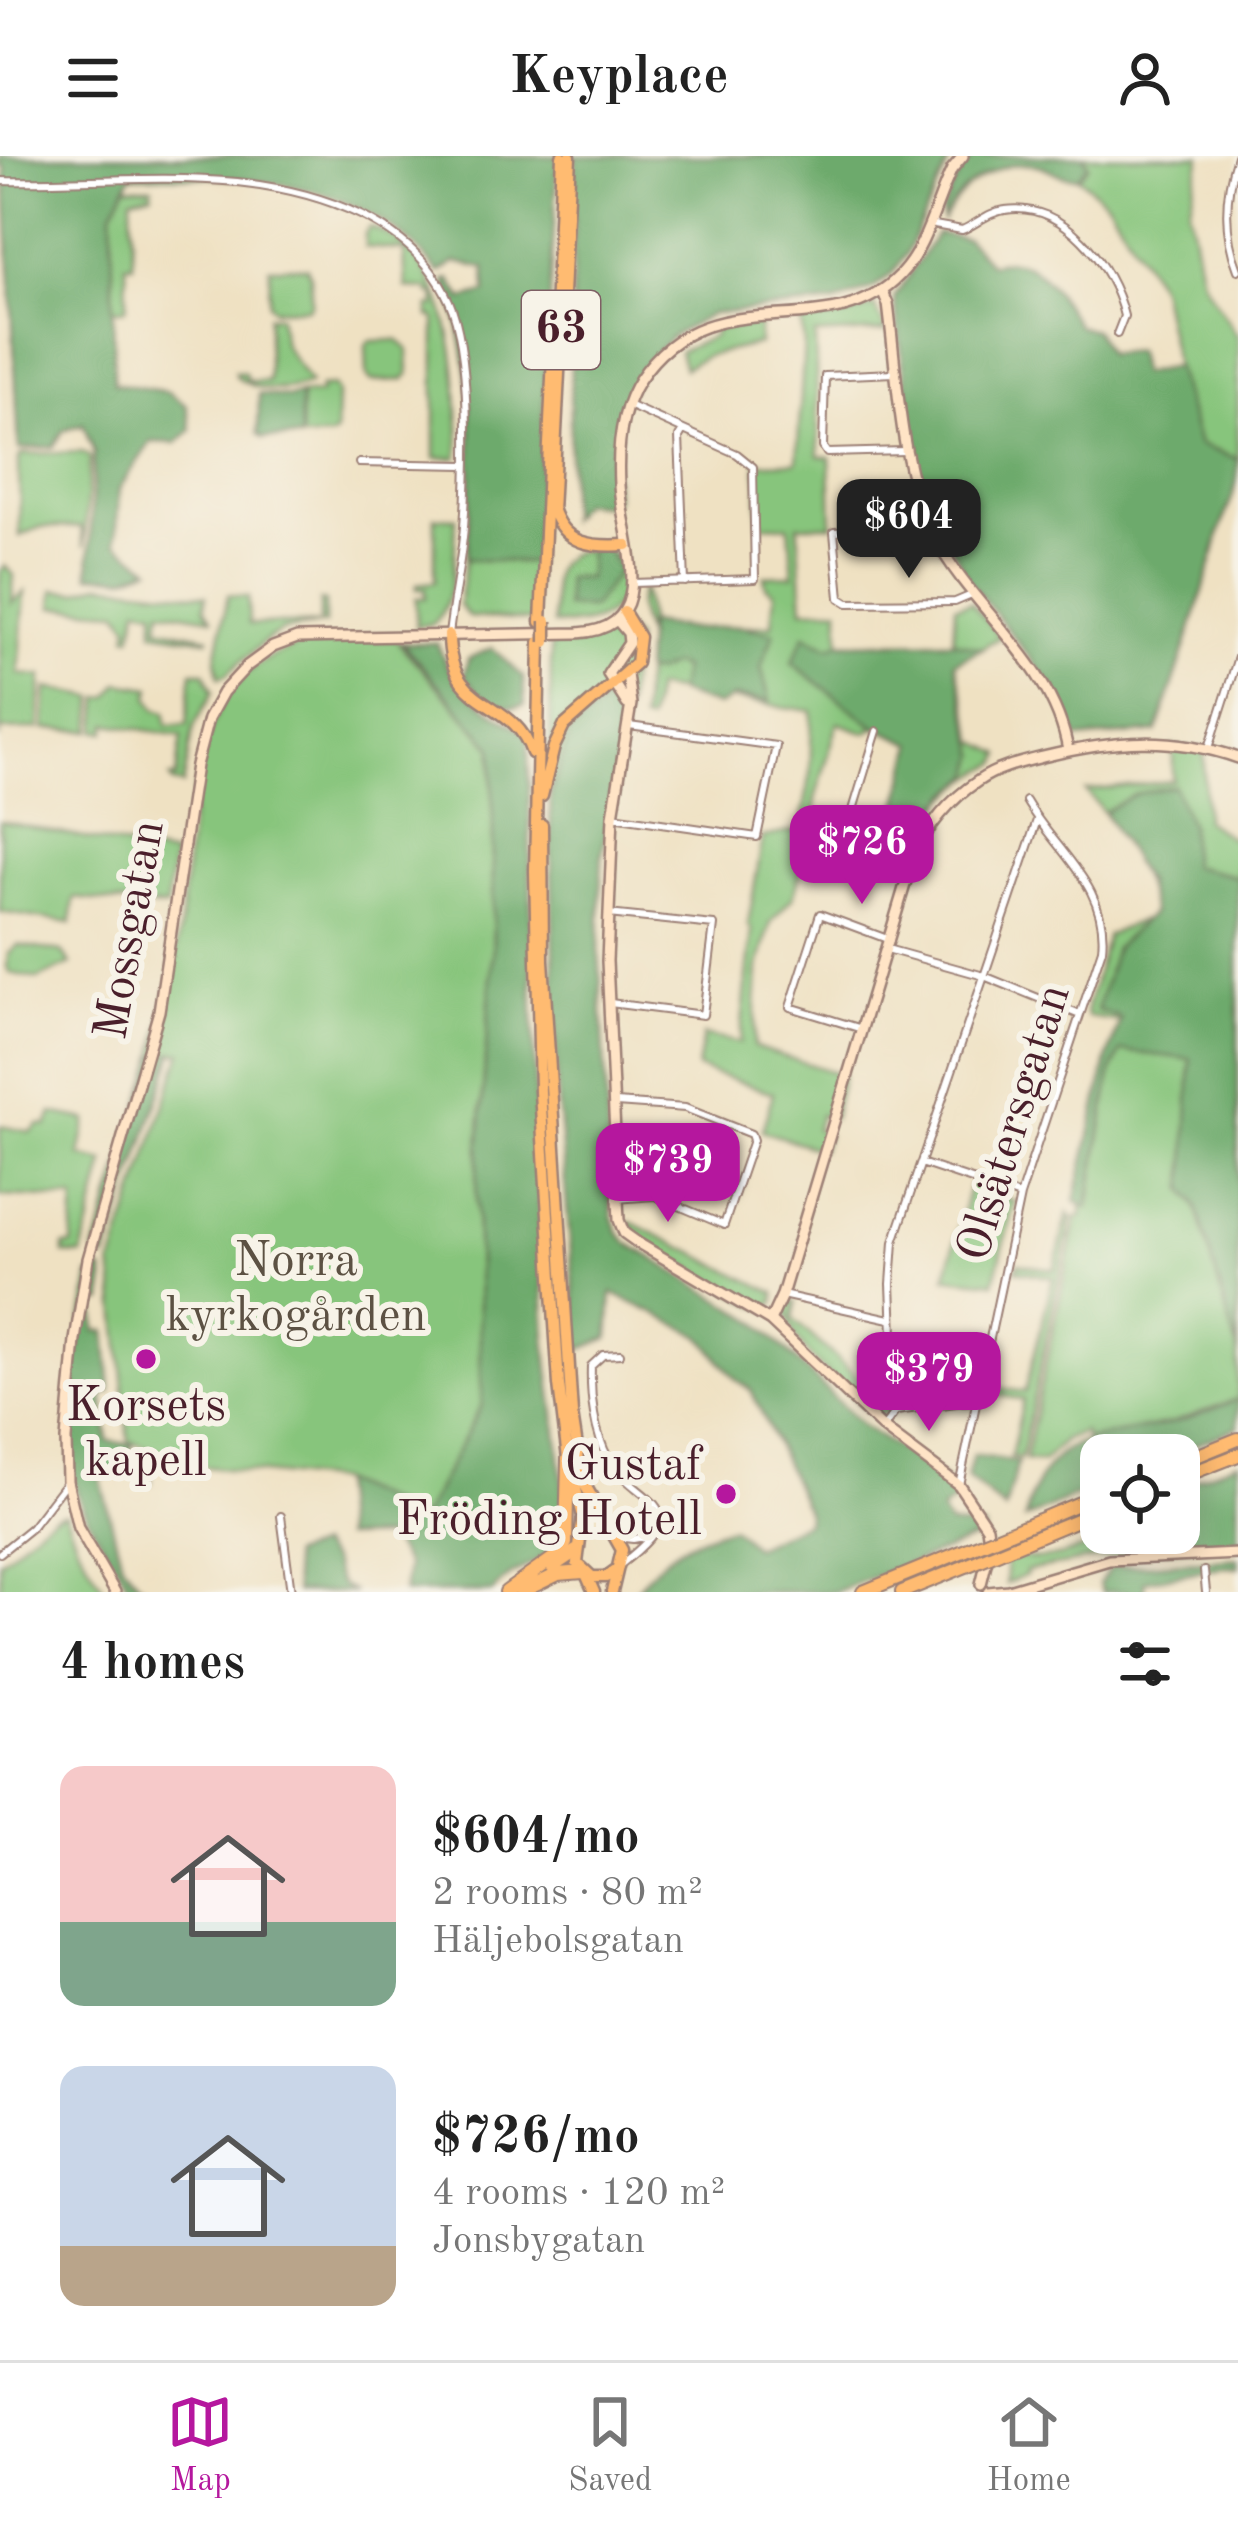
<!DOCTYPE html>
<html lang="en">
<head>
<meta charset="utf-8">
<style>
  body { margin:0; font-family:"Old Standard TT",serif; background:#f6f6f6; color:#222; height:100vh; display:flex; flex-direction:column; font-size:45px; white-space:nowrap }
  * { box-sizing:border-box; margin:0 }
  p { font-size:39px; color:#767676 }
  .icon { flex:none; width:66px; height:66px; fill:none; stroke:currentColor; stroke-width:2; stroke-linecap:round; stroke-linejoin:round }
  .map { position:relative; height:1436px; overflow:hidden }
  .details { display:flex; flex-direction:column; background:#fff; flex:1 }
  .details>* { flex:none }
  .buttons { position:absolute; left:1080px; top:1278px; display:grid; gap:24px }
  .buttons a { display:grid; place-items:center; width:120px; height:120px; border-radius:24px; background:#fff; box-shadow:0 6px 30px #0003; font-size:60px }
  .price { position:absolute; translate:-50% -102px; padding:0 27px; border-radius:24px; background:#b5179e; color:#fff; font-size:39px; line-height:78px; filter:drop-shadow(0 3px 6px #0008) }
  .price::after { content:''; position:absolute; left:50%; top:72px; width:36px; height:27px; margin-left:-18px; background:inherit; clip-path:polygon(0 0,100% 0,50% 100%) }
  .price.active { background:#222; color:#fff }
  ul { padding:0; list-style:none }
  li { display:flex; align-items:center; gap:36px; height:300px; padding:0 60px }
  li span { display:grid; place-items:center; flex:none; width:336px; height:240px; border-radius:24px; color:#555 }
  li>.icon { margin-inline-start:auto }
  span .icon { width:144px; height:144px; fill:#fffc; stroke-width:1 }
  li b { font-size:51px }
  h2 { display:flex; justify-content:space-between; align-items:center; height:144px; padding:0 60px; font-size:51px }
  header { display:flex; justify-content:space-between; align-items:center; height:156px; padding:0 60px; background:#fff; font-size:54px; font-weight:700 }
  .tabs { display:flex; justify-content:space-around; align-items:center; height:168px; border-top:3px solid #e0e0e0; background:#fff; font-size:33px; color:#767676 }
  .tabs a { display:grid; justify-items:center; gap:6px }
  .tabs .active { color:#b5179e }
  .map>svg:first-child { display:block }
</style>
</head>
<body>
<header><svg class="icon" aria-label="menu" viewBox="0 0 24 24"><path d="M4 6h16M4 12h16M4 18h16"/></svg>Keyplace<svg class="icon" aria-label="person" viewBox="0 0 24 24"><circle cx="12" cy="8" r="4"/><path d="M4 21q1-7 8-7t8 7"/></svg></header>
<div class="map">
<svg width="1238" height="1436" viewBox="0 0 1238 1436">
  <rect width="100%" height="100%" fill="#f7f3e8"/>
  <filter id="ink" filterUnits="userSpaceOnUse"><feTurbulence type="fractalNoise" baseFrequency=".00833" numOctaves="2"/><feDisplacementMap in="SourceGraphic" scale="24" xChannelSelector="R" yChannelSelector="G"/><feConvolveMatrix kernelMatrix="1 2 1 2 8 2 1 2 1" color-interpolation-filters="sRGB"/></filter>
  <filter id="wash" filterUnits="userSpaceOnUse"><feTurbulence type="fractalNoise" baseFrequency=".004" numOctaves="4" result="noise"/><feDisplacementMap in="SourceGraphic" scale="48" xChannelSelector="R" yChannelSelector="G"/><feGaussianBlur stdDeviation="2.7" result="paint"/><feColorMatrix in="noise" values="0 0 0 0 0 0 0 0 0 0 0 0 0 0 0 0 0 1.4 0 .05"/><feComposite in="paint" operator="in"/></filter>
  <g filter="url(#wash)">
    <rect width="100%" height="100%" fill="#efe1c2"/>
    <path fill="#87c57c" stroke="#687254" stroke-width="3" d="M1084,0H1201L1189,54L1202,124L1238,181V303L1199,289L1175,210L1159,131L1108,47L1078,21L1088,10Z
      M125,30L152,31V37L131,41L133,108H126L127,148L125,153H113L112,56Z
      M370,71C444,95 456,189 458,255C459,270 461,287 457,302H435V162L429,160V151L436,150L435,139L430,138L429,133L406,132L404,94L365,91V77Z
      M270,111H307L311,120V148L307,152L274,153L269,148Z
      M875,150L886,175L815,179L819,300L830,301L832,369H798L803,453L839,452L840,487L953,485L955,450L971,446L1000,481L955,507L976,585L1002,598L999,607C958,626 931,653 911,693L888,689L914,588L875,571L867,577L838,567L816,640L815,671L793,741L771,766L758,813L754,891L843,919L833,962L820,959L816,973L828,978L821,994L762,975L773,937L697,912L703,879L740,887L752,774L748,768L763,681L800,674L810,621L812,555L655,532L648,566L641,565L647,485L637,451L643,430L648,467L691,473L772,469L775,437L766,430L764,420L793,419L789,370L759,369L757,307L797,306L804,188L801,166L846,160Z
      M268,160H279L284,189L310,227C286,236 257,237 236,221L235,216L245,217L247,225H268Z
      M759,167V188L706,200L684,212L679,196L714,180V174Z
      M398,184L408,193L409,219L403,224L371,225L367,220L366,189L369,185Z
      M333,230L337,236L336,277L331,281L301,282V238H320V231Z
      M82,296L90,301L84,391L81,371H41L20,380L19,302L22,298Z
      M435,361L456,362C454,394 457,445 433,468L416,470V442H425V433H417V428L435,426Z
      M589,393L588,422H567L566,450L591,452L607,393L623,407V438C608,468 584,470 553,468C554,430 543,399 589,393Z
      M466,403L535,407L533,465L469,461L459,449Z
      M5,410L14,419L12,448L25,436L19,518L42,520L39,573L1,574L0,583V415Z
      M100,428L206,439L205,451L212,462L162,454L158,471L209,481L208,484L153,476L155,454L138,451L132,481L127,480L129,470L119,455L53,451L54,434L77,436Z
      M228,439L248,441L249,468H320V445L325,446V468L284,474L267,483L226,519L219,521L216,503Z
      M617,472H625L635,483L626,549L571,577L550,640L551,486L596,482Z
      M395,483L493,592V792L476,1038L482,1248L422,1362L338,1325L207,1311L129,1285L112,1108L182,896L155,899C162,863 171,827 177,791C191,712 183,574 246,518C289,480 342,484 395,483Z
      M192,516H205L213,536L194,570L183,629L172,627L170,622H176L182,580L108,568L106,576L97,575L100,542L109,541L119,527L151,532L149,541L156,553L166,556L167,569L187,568Z
      M47,532L95,541L92,575L44,573Z
      M1173,590L1204,596L1205,664L1238,687V733L1122,866L1088,861L1086,856L1107,779L1155,759C1142,714 1118,671 1086,635L1173,625Z
      M0,665L173,700L166,751L74,742L71,767L0,756Z
      M18,789L62,796L71,808L38,823L10,817L7,811L8,798Z
      M1121,894L1192,903L1185,1034L1196,1049L1238,1195V1243L1172,1267L1086,1284L1084,1276L1065,1284L1042,1306L1025,1304L1077,1061H1082V1048L1089,1051L1111,917Z
      M52,957L87,964L80,1000L105,1006L82,1099L64,1098V1090L72,1089L75,1043L0,1040V970L31,976L39,968L47,970Z
      M970,1027L1015,1046L994,1126L946,1121Z
      M1068,1057L1072,1062L1021,1302L1011,1301L1023,1244L992,1238L993,1231L1025,1236L1053,1122L1016,1114L1018,1107L1054,1114Z
      M631,1066L775,1137V1146L766,1153L758,1151L639,1081L626,1068Z
      M791,1145L796,1146L793,1163L890,1251L886,1257L876,1260C843,1229 789,1196 786,1149Z
      M62,1357H65L77,1388L106,1436H0V1404C19,1392 43,1361 62,1357Z
      M1130,1377L1143,1382L1141,1395L1026,1415V1419L1006,1428V1399L1014,1396C1037,1417 1100,1384 1130,1377Z"/>
    <path fill="#6daa6c" stroke="#5c644c" stroke-width="3" d="M0,0H558L535,407L466,403C473,311 478,213 445,125L450,123L463,143L486,137L485,112L455,106L439,117C360,18 248,21 131,20L112,56L114,227L168,236L187,250L191,274L177,287L151,286L119,333L116,387L151,412L125,421L89,419L94,297L83,268L63,275L53,291L19,293L5,11L0,10Z
      M575,0H952L906,99L892,118L874,132L835,147L712,158L672,180L641,213L621,251L612,297L615,342L610,350L581,346L568,363Z
      M974,0H1084L1088,10L1078,21C1060,22 1057,16 1041,10C1001,0 960,31 943,64L941,56L960,17Z
      M937,77L967,83L990,108C1035,93 1056,137 1078,170L1095,174L1107,198L1136,194L1140,218L1175,210L1199,289L1238,303C1238,339 1229,344 1220,376C1202,443 1180,509 1157,576L1078,583L1053,531L971,427L939,367L917,311L894,142Z
      M259,238L289,241L301,238V282H263L258,278Z
      M589,393H607L619,415L592,452L566,451V422H588Z
      M647,467L691,473L740,470L774,477L761,511L770,545L735,541L718,550L678,537L682,512L673,509L657,516H644Z
      M805,479L830,491L839,487L953,485L983,492L955,506L978,599L973,619L948,639L923,669L911,693L888,689L914,588L875,571L792,507Z
      M402,487H437C459,544 484,547 528,580C532,780 533,981 546,1181C548,1226 572,1345 561,1381C553,1406 512,1409 493,1436H403L407,1410L388,1381L343,1382L338,1325L422,1362L482,1248L476,1038L493,792V592Z
      M492,492L523,521L525,549C499,558 479,539 464,520L468,503Z
      M615,537L626,549L602,700L599,791L612,1059L618,1076L628,1087L757,1166L863,1270L945,1324L959,1342L941,1355L949,1369L984,1372L983,1380L834,1436H635C662,1398 687,1383 732,1371L754,1391L806,1366L807,1355L751,1234L736,1224L701,1180L612,1137L609,1182L579,1194L557,934L550,640L570,577Z
      M1174,630L1190,669L1191,710L1238,721V1195L1196,1049L1185,1034L1191,903L1121,895L1111,917L1088,1052L1075,1045L1107,904L1121,862L1097,854L1115,792L1152,757L1145,725L1104,656L1135,638Z
      M174,896L105,1103L94,1096L155,899Z
      M99,1113L104,1115V1145L95,1147L97,1175H106L111,1236L103,1237L108,1285L133,1289L128,1299L152,1307L151,1327L126,1315L100,1321L122,1407L147,1436H132C117,1406 94,1378 81,1348C57,1292 80,1179 90,1118L98,1117Z
      M1238,1243V1271L1169,1299H1101V1329L1025,1363C1046,1271 1102,1285 1176,1266C1197,1260 1218,1251 1238,1243Z
      M973,1299L1018,1306L1005,1354L967,1322Z
      M1238,1305V1391L1169,1393L1156,1388L1152,1377H1179V1330Z
      M319,1390L332,1406L340,1429L354,1436H295L291,1399Z
      M1238,1402V1412L1224,1411L1144,1425L1145,1436H1102L1099,1428L1111,1411Z"/>
  </g>
  <g filter="url(#ink)">
    <g fill="none" stroke-linecap="round" stroke-linejoin="round">
      <defs>
        <path id="street" d="M1237,0C1225,37 1223,77 1238,114
          M0,25C78,27 159,18 237,26C319,35 413,65 449,145C472,196 468,314 464,371C461,407 453,443 449,479
          M929,68L962,74C977,68 988,56 1005,54C1064,45 1112,109 1124,160L1117,178
          M894,217L825,220L823,291L827,297L905,295
          M628,249L737,298L753,311L755,423L633,427
          M683,274L679,281L685,426
          M359,307L465,309
          M928,367L919,371L834,376L840,442L848,447L955,446L974,438
          M877,575L846,677L911,701
          M1209,592L1238,501
          M613,660L757,681L776,590L629,570
          M608,758L714,769L703,859L610,847
          M887,793L984,820L1080,859
          M862,873L790,851L820,758L890,784
          M616,947L685,952L751,978L753,984L724,1069L655,1040L616,1043
          M921,1007L1020,1040
          M782,1139L890,1163
          M896,1255L979,1244
          M883,1272L896,1255L891,1128L894,1086L1037,664
          M959,1329L1020,1040L1102,793C1109,731 1056,696 1026,645
          M281,1360L291,1436
          M615,1381L633,1383L649,1380
          M0,1397L31,1372L67,1325
          M620,1409C702,1346 637,1350 609,1303C594,1278 590,1239 591,1210L603,1199L620,1198
          M1204,1415L1206,1436"/>
        <path id="secondary" d="M882,134L888,148C898,224 899,316 936,384C975,456 1055,510 1068,595
          M617,464L628,477L629,487L608,518L627,548
          M627,518L631,548L613,660L607,805L619,1064L624,1077L638,1087L770,1165L883,1272L959,1329L987,1371L990,1392L981,1428
          M770,1165L782,1139L913,702C928,670 948,645 978,625C998,611 1023,606 1047,600C1113,584 1173,579 1238,602
          M115,1436L78,1372L67,1325L66,1284L75,1184L88,1103L159,855L196,609L208,563L223,536L247,510L273,491L297,482L578,477C664,472 622,381 619,329C617,293 620,254 640,223C710,117 827,195 900,119C927,91 935,48 952,13L963,0
          M988,1436L1008,1434L1109,1404L1238,1398"/>
        <path id="primary" d="M552,352C564,390 592,391 627,389
          M552,356L570,0
          M541,466L562,0
          M449,479C449,557 513,539 532,597
          M540,486L535,715L540,936L559,1229L568,1303L583,1360L577,1407L592,1421H606L617,1413
          M542,640L554,591L564,570L636,507L639,481L624,456
          M542,669L543,804L572,1258L582,1324L622,1394L612,1436
          M586,1418L594,1436"/>
        <path id="highway" d="M1179,1307L1238,1283
          M1179,1322L1238,1299
          M1039,1364L1101,1338
          M1038,1380L1101,1354
          M552,1411L576,1395
          M506,1436L555,1401L566,1387L568,1303
          M521,1436L558,1418L584,1416
          M863,1436L966,1394
          M902,1436L966,1410"/>
      </defs>
      <use href="#street" stroke="#9c8076" stroke-width="10"/>
      <use href="#secondary" stroke="#9c8076" stroke-width="14"/>
      <use href="#primary" stroke="#9c8076" stroke-width="15"/>
      <use href="#highway" stroke="#9c8076" stroke-width="16"/>
      <use href="#street" stroke="#fff" stroke-width="6"/>
      <use href="#secondary" stroke="#ffe4c6" stroke-width="9"/>
      <use href="#primary" stroke="#ffbb71" stroke-width="10"/>
      <use href="#highway" stroke="#ffbb71" stroke-width="12"/>
      <defs>
        <path id="primary-bridge" d="M546,486V465"/>
        <path id="highway-bridge" d="M966,1394L1039,1364
          M966,1410L1038,1380"/>
      </defs>
      <use href="#primary-bridge" stroke="#9c8076" stroke-width="15" stroke-linecap="butt"/>
      <use href="#highway-bridge" stroke="#9c8076" stroke-width="16" stroke-linecap="butt"/>
      <use href="#primary-bridge" stroke="#ffbb71" stroke-width="10"/>
      <use href="#highway-bridge" stroke="#ffbb71" stroke-width="12"/>
    </g>
  </g>
  <g fill="#b5179e" stroke="#f7f3e8" stroke-width="4.5">
    <circle cx="146" cy="1203" r="12"/>
    <circle cx="726" cy="1338" r="12"/>
  </g>
  <g text-anchor="middle" dominant-baseline="central" stroke-width="12" stroke-linejoin="round" paint-order="stroke">
    <rect fill="#f7f3e8" stroke="#7e5f64" stroke-width="3" x="522" y="135" width="78" height="78" rx="9"/>
    <g font-size="45" font-weight="bold" fill="#4a1f2b">
      <text x="561" y="174">63</text>
    </g>
    <g font-size="48" fill="#4a1f2b" stroke="#f7f3e8">
      <text transform="translate(131 774) rotate(-80)">Mossgatan</text>
      <text transform="translate(1015 967) rotate(-73)">Olsätersgatan</text>
    </g>
    <g font-size="48" fill="#5c5143" stroke="#f7f3e8">
      <text x="296" y="1106">Norra<tspan x="296" dy="55">kyrkogården</tspan></text>
    </g>
    <g font-size="48" fill="#4a1f2b" stroke="#f7f3e8">
      <text x="146" y="1251">Korsets<tspan x="146" dy="55">kapell</tspan></text>
      <text x="702" y="1310" text-anchor="end">Gustaf<tspan x="702" dy="55">Fröding Hotell</tspan></text>
    </g>
  </g>
</svg>
<div class="buttons">
<a><svg class="icon" aria-label="locate" viewBox="0 0 24 24"><circle cx="12" cy="12" r="6"/><path d="M12 2v4M12 18v4M2 12h4M18 12h4"/></svg></a>
</div>
<b class="price active" style="left:909px;top:425px">$604</b>
<b class="price" style="left:862px;top:751px">$726</b>
<b class="price" style="left:668px;top:1069px">$739</b>
<b class="price" style="left:929px;top:1278px">$379</b>
</div>
<section class="details">
<h2>4 homes<svg class="icon" aria-label="filters" viewBox="0 0 24 24"><path d="M4 7h16M4 17h16"/><circle cx="9" cy="7" r="2"/><circle cx="15" cy="17" r="2"/></svg></h2>
<ul>
<li><span style="background:linear-gradient(#f6c9c9 65%,#7fa58c 0)"><svg class="icon" aria-label="home" viewBox="0 0 24 24"><path d="M3 11l9-7 9 7M6 9v11h12V9"/></svg></span><div><b>$604/mo</b><p>2 rooms · 80 m²</p><p>Häljebolsgatan</p></div></li>
<li><span style="background:linear-gradient(#c9d6e8 75%,#b9a48a 0)"><svg class="icon" aria-label="home" viewBox="0 0 24 24"><path d="M3 11l9-7 9 7M6 9v11h12V9"/></svg></span><div><b>$726/mo</b><p>4 rooms · 120 m²</p><p>Jonsbygatan</p></div></li>
</ul>
</section>
<nav class="tabs">
<a class="active"><svg class="icon" aria-label="map" viewBox="0 0 24 24"><path d="M3 6l6-2 6 2 6-2v14l-6 2-6-2-6 2zM9 4v14M15 6v14"/></svg>Map</a>
<a><svg class="icon" aria-label="saved" viewBox="0 0 24 24"><path d="M7 4h10v16l-5-4-5 4z"/></svg>Saved</a>
<a><svg class="icon" aria-label="home" viewBox="0 0 24 24"><path d="M3 11l9-7 9 7M6 9v11h12V9"/></svg>Home</a>
</nav>
</body>
</html>
